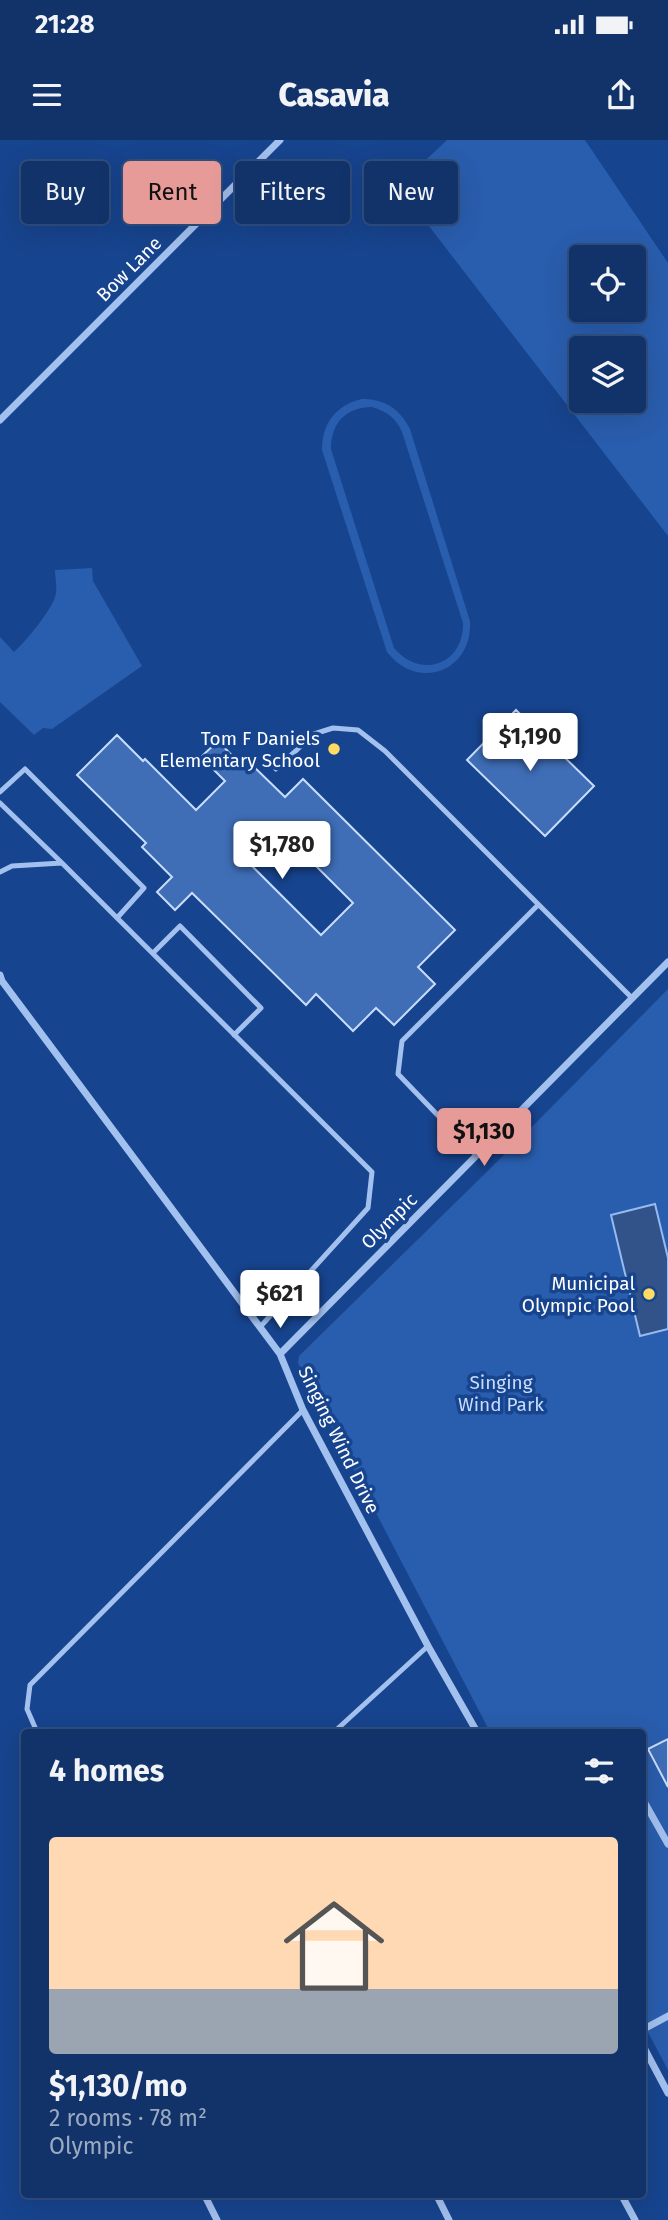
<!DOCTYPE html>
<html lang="en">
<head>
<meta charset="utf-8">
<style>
  body { margin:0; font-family:"Fira Sans",sans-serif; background:#1a3b70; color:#f1f3f6; height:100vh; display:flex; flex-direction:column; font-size:26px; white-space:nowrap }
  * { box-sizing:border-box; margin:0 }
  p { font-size:23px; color:#9caac1 }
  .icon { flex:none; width:38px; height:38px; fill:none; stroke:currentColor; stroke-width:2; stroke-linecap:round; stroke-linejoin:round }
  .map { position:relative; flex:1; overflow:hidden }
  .panel { position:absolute; left:21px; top:1589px; width:625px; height:469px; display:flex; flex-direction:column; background:#11336a; border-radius:7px; box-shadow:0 7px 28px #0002,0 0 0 2px #304e7e }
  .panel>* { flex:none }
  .banner { position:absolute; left:21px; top:21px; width:626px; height:63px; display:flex; gap:14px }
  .tools { position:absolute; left:569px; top:105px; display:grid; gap:14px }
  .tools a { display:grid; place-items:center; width:77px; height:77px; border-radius:7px; background:#11336a; box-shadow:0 7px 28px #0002,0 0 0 2px #304e7e; font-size:35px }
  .price { position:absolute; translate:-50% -60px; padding:0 16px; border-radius:7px; background:#fff; color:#222; font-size:23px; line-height:46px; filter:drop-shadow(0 2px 4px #0008) }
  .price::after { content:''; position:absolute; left:50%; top:42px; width:21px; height:16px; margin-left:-10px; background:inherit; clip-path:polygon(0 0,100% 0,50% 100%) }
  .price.on { background:#e69b98; color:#111 }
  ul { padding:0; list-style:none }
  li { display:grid; align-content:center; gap:14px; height:371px; padding:0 28px }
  li span { display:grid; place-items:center; height:217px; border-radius:7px; color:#555 }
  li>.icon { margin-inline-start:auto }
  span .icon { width:126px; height:126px; fill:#fffc; stroke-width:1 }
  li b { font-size:30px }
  h2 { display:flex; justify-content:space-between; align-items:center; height:84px; padding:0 28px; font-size:30px }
  .chip { padding:0 24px; border-radius:7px; background:#11336a; box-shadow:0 7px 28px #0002,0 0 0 2px #304e7e; font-size:24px; line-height:63px }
  .chip.on { background:#e69b98; color:#111 }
  .status { display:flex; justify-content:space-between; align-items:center; height:49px; padding:0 35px; background:#11336a; direction:ltr }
  .status svg { height:19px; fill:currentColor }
  header { display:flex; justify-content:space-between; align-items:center; height:91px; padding:0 28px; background:#11336a; font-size:32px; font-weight:800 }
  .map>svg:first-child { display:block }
</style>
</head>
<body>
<div class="status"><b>21:28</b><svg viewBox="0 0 49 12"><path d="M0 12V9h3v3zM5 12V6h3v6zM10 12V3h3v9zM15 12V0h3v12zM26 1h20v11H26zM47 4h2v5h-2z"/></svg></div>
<header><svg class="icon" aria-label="menu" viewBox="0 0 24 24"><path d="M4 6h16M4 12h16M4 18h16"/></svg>Casavia<svg class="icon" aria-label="share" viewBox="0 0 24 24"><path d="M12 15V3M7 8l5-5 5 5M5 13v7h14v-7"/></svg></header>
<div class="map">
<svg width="668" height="2080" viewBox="0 0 668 2080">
  <rect width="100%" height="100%" fill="#17448e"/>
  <path fill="#295dad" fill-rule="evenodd" d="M447,0H585L668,123V396L398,46ZM634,117V170H581V117ZM634,208V261H581V208Z
    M362,259C385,259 400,269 410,289L470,481C473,531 418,552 387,512L322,310C322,283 336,265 362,259ZM372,267C386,271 396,278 402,292L463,483C464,524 421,540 394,508L331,309C331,283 346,267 372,267Z
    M92,428L93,441L142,526L52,589L43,588L34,595L0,562V497L14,512C25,502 54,468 56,453C57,446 55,437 55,430Z
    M668,849V1930L642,1881V1592H490L298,1223L299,1216L510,1009Z"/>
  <path fill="#32538a" stroke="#95bbf2" stroke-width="2" d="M655,1064L668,1118V1189L640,1196L611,1075Z"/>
  <path fill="#3f6eb7" stroke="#c9ddfb" stroke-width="2" fill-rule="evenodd" d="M516,570L594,646L545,696L467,620Z
    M117,595L143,621L145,619L196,670L225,641L201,617L218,601L245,629L250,623L285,657L303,639L455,790L418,827L435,844L394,885L376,868L353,891L316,854L306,865L192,753L175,770L157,752L172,737L142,707L146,703L77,635ZM274,684L353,763L321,795L242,716Z
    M668,1599V1647L648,1609Z"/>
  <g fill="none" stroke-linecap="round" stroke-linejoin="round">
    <path stroke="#a3c1ef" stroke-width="5" d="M276,629L314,594L333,588L358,590L385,611L632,858
      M0,652L25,629L144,748L117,778
      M0,663L62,723
      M0,732L12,726L62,723L372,1032L368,1068L261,1186
      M153,813L180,786L261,868L234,895
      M476,1015L398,934L402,901L538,765
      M37,1592L27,1569L30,1545L303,1270
      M334,1592L428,1506"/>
    <path stroke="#a3c1ef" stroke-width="7" d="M0,280L280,0
      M0,835L2,841L280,1214L303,1270L428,1506L477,1592
      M280,1214L668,822
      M642,1658L668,1704
      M642,1890L668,1876
      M642,1904L668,1953
      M204,2054L217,2080
      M436,2054L449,2080
      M621,2054L635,2080"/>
  </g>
  <g fill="#ffdb61" stroke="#17448e" stroke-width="2.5">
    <circle cx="334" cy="609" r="7"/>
    <circle cx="649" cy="1154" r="7"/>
  </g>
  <g text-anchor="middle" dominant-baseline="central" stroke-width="7" stroke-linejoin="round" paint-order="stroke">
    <g font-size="19" fill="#fff" stroke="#17448e">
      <text transform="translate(129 129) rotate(-45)">Bow Lane</text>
      <text transform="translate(389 1081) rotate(-45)">Olympic</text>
      <text transform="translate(339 1300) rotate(64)">Singing Wind Drive</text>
    </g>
    <g font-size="19" fill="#fff" stroke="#17448e" text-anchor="end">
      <text x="320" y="598">Tom F Daniels<tspan x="320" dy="22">Elementary School</tspan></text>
      <text x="635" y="1143">Municipal<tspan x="635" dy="22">Olympic Pool</tspan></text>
    </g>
    <g font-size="19" fill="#c9ddfb" stroke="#17448e">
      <text x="501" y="1242">Singing<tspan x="501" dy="22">Wind Park</tspan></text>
    </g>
  </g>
</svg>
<div class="tools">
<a><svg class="icon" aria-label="locate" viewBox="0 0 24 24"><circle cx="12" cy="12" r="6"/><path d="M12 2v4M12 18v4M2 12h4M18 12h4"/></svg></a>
<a><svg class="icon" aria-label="layers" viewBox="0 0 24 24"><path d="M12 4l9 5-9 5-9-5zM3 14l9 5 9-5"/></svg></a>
</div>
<b class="price" style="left:530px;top:633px">$1,190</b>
<b class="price" style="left:282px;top:741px">$1,780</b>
<b class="price on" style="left:484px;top:1028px">$1,130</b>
<b class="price" style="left:280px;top:1190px">$621</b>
<div class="banner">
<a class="chip">Buy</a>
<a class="chip on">Rent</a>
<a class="chip">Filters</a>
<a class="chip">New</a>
</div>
<section class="panel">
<h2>4 homes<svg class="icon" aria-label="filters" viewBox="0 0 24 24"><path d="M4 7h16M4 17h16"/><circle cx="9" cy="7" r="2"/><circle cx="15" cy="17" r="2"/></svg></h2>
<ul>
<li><span style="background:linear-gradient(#ffd9b3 70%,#9aa5b1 0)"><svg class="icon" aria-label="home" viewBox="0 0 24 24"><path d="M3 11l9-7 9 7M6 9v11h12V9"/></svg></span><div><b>$1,130/mo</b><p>2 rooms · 78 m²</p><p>Olympic</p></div></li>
</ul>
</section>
</div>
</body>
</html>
